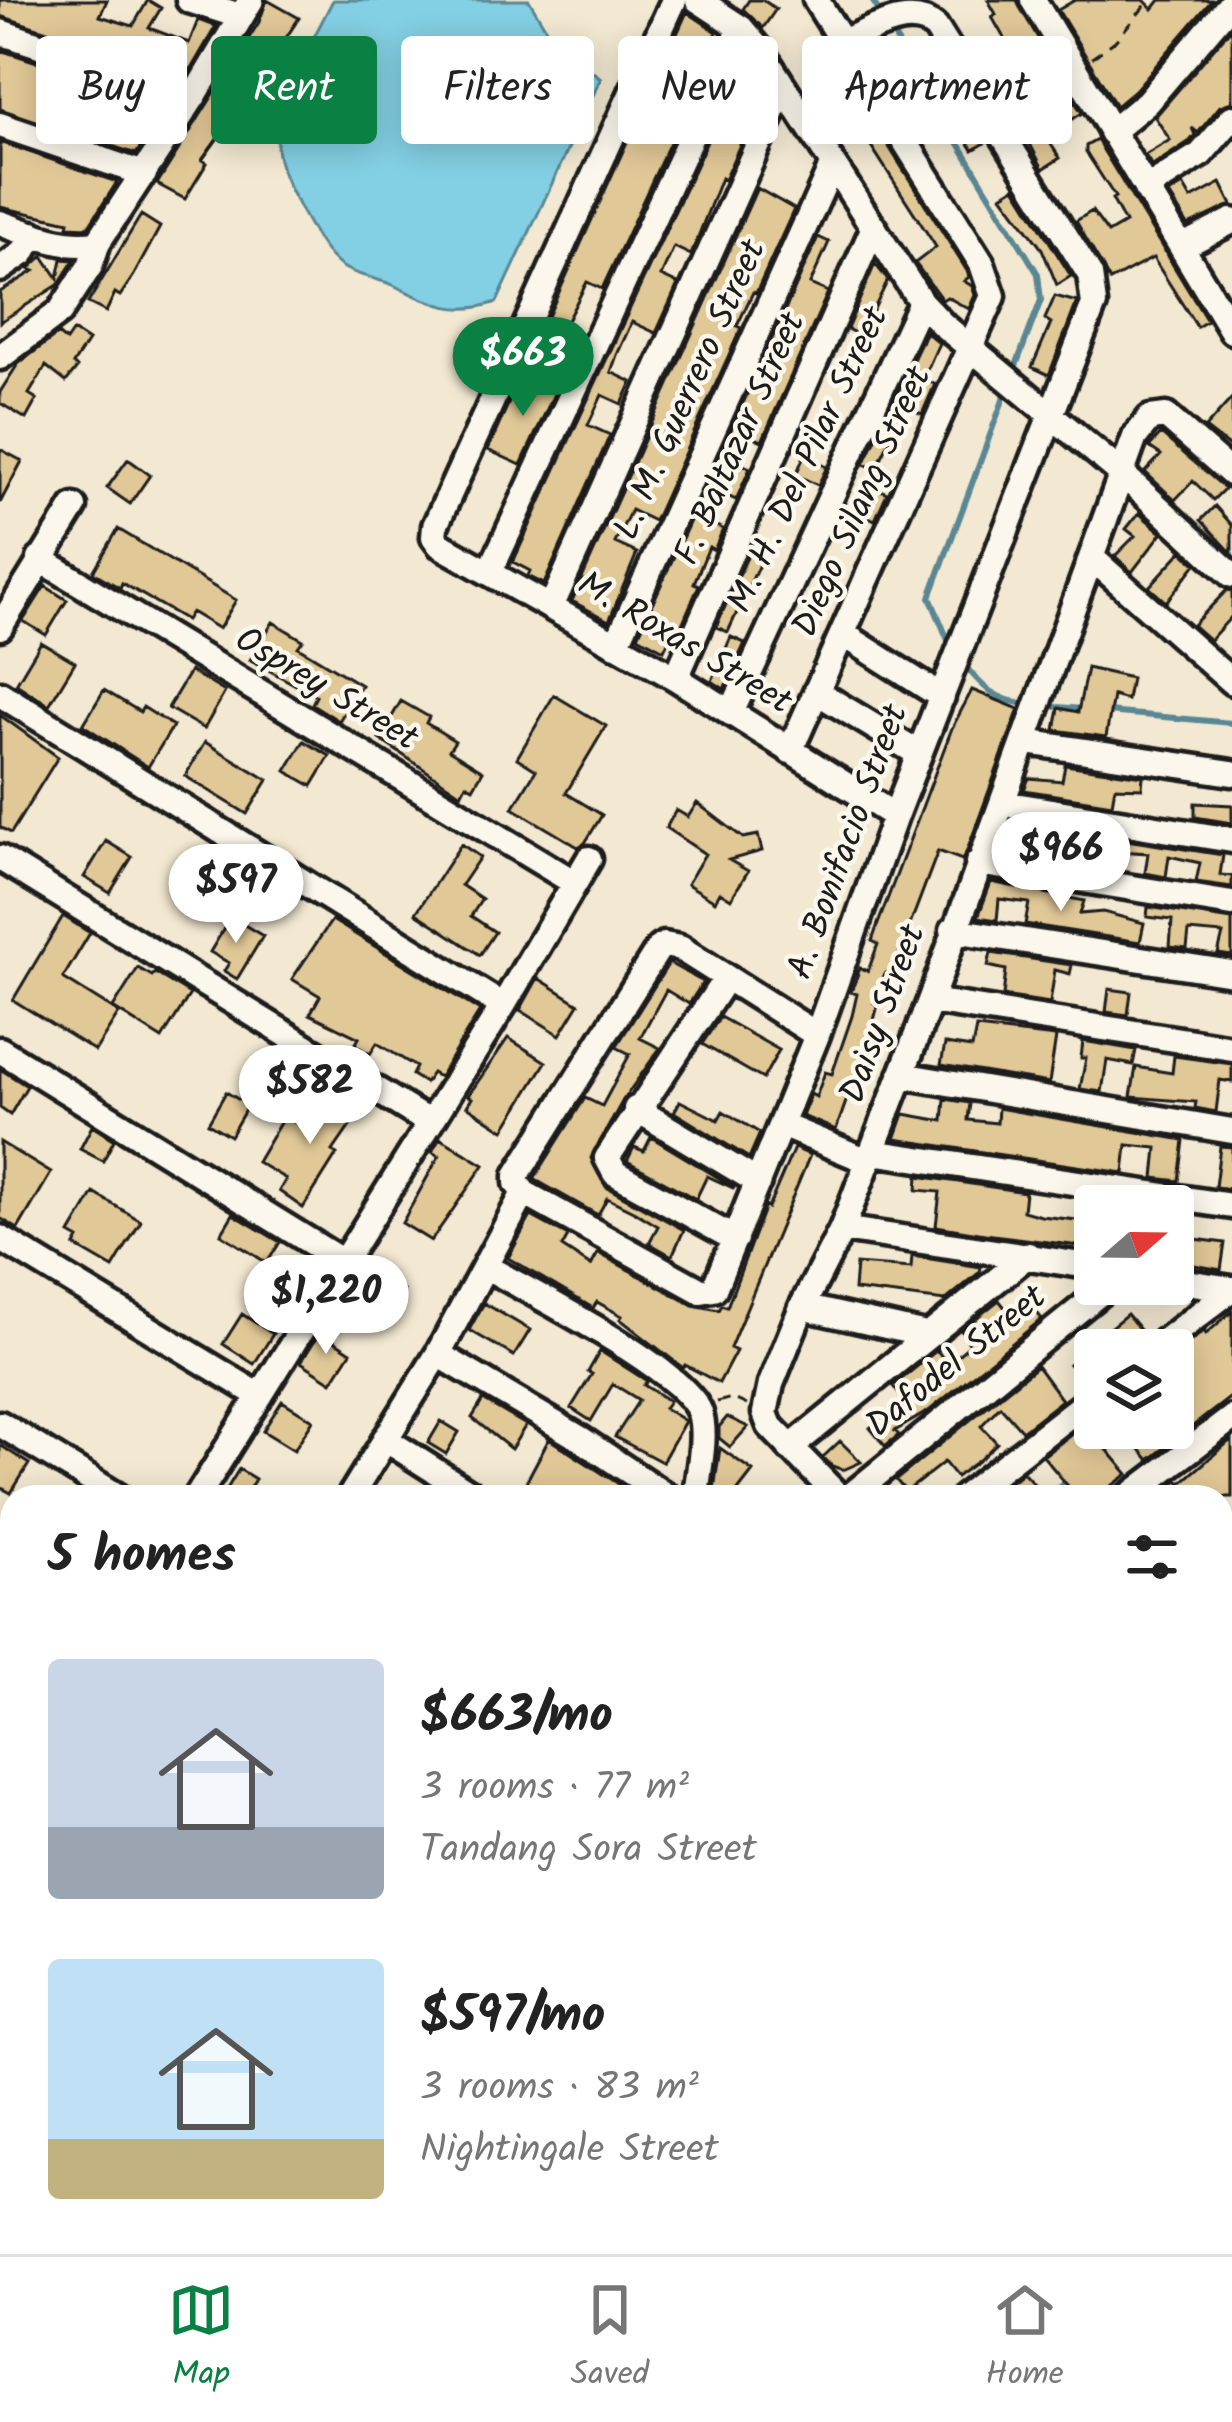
<!DOCTYPE html>
<html lang="en">
<head>
<meta charset="utf-8">
<style>
  body { margin:0; font-family:Kalam,sans-serif; background:#f6f6f6; color:#222; height:100vh; display:flex; flex-direction:column; font-size:45px; white-space:nowrap }
  * { box-sizing:border-box; margin:0 }
  p { font-size:39px; color:#767676 }
  .icon { flex:none; width:66px; height:66px; fill:none; stroke:currentColor; stroke-width:2; stroke-linecap:round; stroke-linejoin:round }
  .map { position:relative; flex:1; overflow:hidden }
  .drawer { position:absolute; left:0px; top:1485px; width:1233px; height:771px; display:flex; flex-direction:column; background:#fff; border-radius:36px 36px 0 0; box-shadow:0 6px 30px #0003 }
  .drawer>* { flex:none }
  .banner { position:absolute; left:36px; top:36px; width:1161px; height:108px; display:flex; gap:24px }
  .needle { width:78px; rotate:70deg }
  .buttons { position:absolute; left:1074px; top:1185px; display:grid; gap:24px }
  .buttons a { display:grid; place-items:center; width:120px; height:120px; border-radius:12px; background:#fff; box-shadow:0 6px 30px #0003; font-size:60px }
  .price { position:absolute; translate:-50% -102px; padding:0 27px; border-radius:42px; background:#fff; color:#222; font-size:39px; line-height:78px; filter:drop-shadow(0 3px 6px #0008) }
  .price::after { content:''; position:absolute; left:50%; top:72px; width:36px; height:27px; margin-left:-18px; background:inherit; clip-path:polygon(0 0,100% 0,50% 100%) }
  .price.on { background:#0b8043; color:#fff }
  ul { padding:0; list-style:none }
  li { display:flex; align-items:center; gap:36px; height:300px; padding:0 48px }
  li span { display:grid; place-items:center; flex:none; width:336px; height:240px; border-radius:12px; color:#555 }
  li>.icon { margin-inline-start:auto }
  span .icon { width:144px; height:144px; fill:#fffc; stroke-width:1 }
  li b { font-size:51px }
  h2 { display:flex; justify-content:space-between; align-items:center; height:144px; padding:0 48px; font-size:51px }
  .chip { padding:0 42px; border-radius:12px; background:#fff; box-shadow:0 6px 30px #0003; font-size:42px; line-height:108px }
  .chip.on { background:#0b8043; color:#fff }
  .menu { display:flex; justify-content:space-around; align-items:center; height:168px; border-top:3px solid #e0e0e0; background:#fff; font-size:33px; color:#767676 }
  .menu a { display:grid; justify-items:center; gap:6px }
  .menu .on { color:#0b8043 }
  .map>svg:first-child { display:block }
</style>
</head>
<body>
<div class="map">
<svg width="1232" height="2254" viewBox="0 0 1232 2254">
  <rect width="100%" height="100%" fill="#f3e9d2"/>
  <filter id="ink" filterUnits="userSpaceOnUse"><feTurbulence type="fractalNoise" baseFrequency=".00833" numOctaves="2"/><feDisplacementMap in="SourceGraphic" scale="24" xChannelSelector="R" yChannelSelector="G"/><feConvolveMatrix kernelMatrix="1 2 1 2 8 2 1 2 1" color-interpolation-filters="sRGB"/></filter>
  <g filter="url(#ink)">
    <path fill="#83cfe3" stroke="#5a8793" stroke-width="3" d="M333,0H529L555,44L601,78L497,302C455,317 431,303 393,285C377,278 355,276 341,266C324,253 313,232 303,214C293,196 282,176 278,155C270,112 314,38 333,0Z"/>
    <g fill="none" stroke-linecap="round" stroke-linejoin="round">
      <path stroke="#5a8793" stroke-width="6" d="M872,0L880,13
        M892,33L1038,274L1041,300L1014,371
        M953,652L930,597L1006,392
        M962,662C982,687 995,701 1028,704
        M1047,706L1082,709
        M1107,712L1232,723
        M1105,1451L1135,1428
        M1046,1497L1071,1478
        M1012,2244L1013,2254"/>
    </g>
    <path fill="#e1c897" stroke="#1c1c1c" stroke-width="3" d="M0,0H107L100,16L133,26L148,0L161,8L149,28L189,43L198,20L216,26L187,76L161,64L160,67L0,16Z
      M267,0L299,18L266,68L260,63L243,91L249,95L202,160L207,163L185,199L157,184L259,22Z
      M749,0H763L776,9L763,28L743,9Z
      M988,0H1017L1053,65L1044,71L1031,49L1016,59L992,17L996,14Z
      M1075,0H1144L1153,9L1160,0H1212L1135,90L1116,106L1058,10Z
      M687,12L717,32L707,55L710,56L602,289L587,282L546,361L531,354L642,109L659,117L674,83L658,76Z
      M1232,27V102L1220,106L1198,133L1192,128L1195,135L1190,141L1152,166L1145,155L1170,140L1155,117Z
      M0,50L155,100L145,128L152,130L136,154L0,109Z
      M745,59L751,66L747,73L758,78L765,89L724,180L721,178L691,255L674,247L661,276L678,284L656,333L632,322L617,355L611,372L632,382L622,404L602,395L588,425L610,435L544,584L528,576L530,571L513,562Z
      M847,80L967,271L969,277L964,281L972,286L975,295L969,309L947,297L942,300L915,263L936,247L837,93Z
      M1069,93L1082,113L1059,128L1046,107Z
      M929,104L941,122L921,135L909,117Z
      M971,116L987,142L973,150L957,124Z
      M1044,134L1060,158L1043,169L1030,144Z
      M1097,140L1207,321L1197,327L1153,258L1110,281L1076,221L1092,211L1108,233L1125,223L1112,199L1115,197L1086,152V146Z
      M0,142L117,182L88,227L68,226L69,222L0,207Z
      M1221,183L1232,205L1188,225L1169,194L1183,185L1191,199Z
      M1015,187L1071,276L1057,285L1042,249L1002,195Z
      M757,188L794,209L756,293L753,292L737,326L741,328L654,521L631,510L615,543L637,553L609,621L572,601Z
      M141,215L160,227L134,275L120,296L115,293L106,312L88,303Z
      M818,237L829,242L810,284L828,292L762,441L745,433L733,460L750,468L736,500L716,491L703,520L723,529L714,550L709,547L694,583L699,585L680,629L675,627L664,650L638,636Z
      M43,256L58,278L62,259L74,260L58,285L0,322V292L34,271L29,269Z
      M875,264L888,280L861,336L847,329Z
      M1055,296L1077,302L1049,375L1032,367L1051,323L1045,319Z
      M73,331L88,341L73,364L77,368L66,382L46,366L29,394L37,399L26,419L0,403V392L18,364L58,334L66,341Z
      M926,332L939,343L923,379L935,384L922,414L906,407L876,469L864,464Z
      M543,372L561,379L521,465L488,450L518,382L535,390Z
      M1232,398V449L1205,428Z
      M1161,434L1225,488L1213,500L1193,481L1175,500L1145,472L1161,455L1149,447Z
      M0,449L22,461L0,503Z
      M804,456L827,467L818,485L796,475Z
      M128,459L150,475L130,504L107,488Z
      M870,485L887,493L875,520L858,512Z
      M1215,506L1232,525V553L1201,520Z
      M1139,513L1162,533L1132,572L1115,556L1135,536L1126,529Z
      M118,529L236,600L219,629L191,612L186,620L122,583L120,588L93,572Z
      M755,539L768,545L728,632L716,627Z
      M1182,551L1196,564L1166,602L1149,587Z
      M45,586L67,600L46,635L23,621Z
      M1227,590L1232,591V616L1210,640L1193,625Z
      M273,622L303,640L298,647L361,685L339,721L312,704L316,696L250,660Z
      M731,637L745,643L724,689L712,681Z
      M41,642L75,662L49,705L16,684Z
      M1087,668L1131,678L1127,700L1113,696L1106,737L1055,730L1059,708L1078,712Z
      M190,671L225,692L204,729L168,708Z
      M104,690L140,712L143,707L173,726L148,767L83,725Z
      M972,690L1019,709L967,851L962,860L938,851L891,975L885,973L874,1003L878,1005L872,1028L836,1130L802,1116L811,1094L816,1097L825,1072L832,1074L852,1016L857,994L851,992L860,968L868,971L878,944L872,941L878,924L952,728Z
      M554,695L606,726L566,793L602,815L585,843L578,847L513,808L536,770L517,758Z
      M401,701L429,717L426,723L455,741L449,750L483,771L473,788L466,784L461,794L379,739Z
      M0,715L58,757L11,833L0,827Z
      M304,741L330,756L312,786L286,771Z
      M205,742L268,780L247,814L185,776Z
      M1065,765L1143,776L1142,788L1115,787L1112,804L1024,790L1029,778L1062,781Z
      M697,803L743,838L758,835L762,851L729,860L748,871L731,899L720,892L715,901L687,884L705,854L666,828L676,810L688,817Z
      M1195,803L1232,805V823L1195,817Z
      M1013,821L1052,828L1048,839L1054,840L1053,848L1113,851L1112,868L1027,854L1028,839L1007,836Z
      M1120,839L1223,855L1220,875L1232,876V887L1196,882L1200,863L1169,856L1166,877L1145,873L1148,853L1119,851Z
      M106,841L132,857L110,893L84,877Z
      M461,844L480,857L461,885L482,899L471,916L495,932L480,955L416,913Z
      M991,882L1084,901L1080,914L1103,912L1144,923L1140,942L1025,924L1029,903L999,899L997,920L978,917Z
      M1148,907L1232,920V956L1218,954L1223,934L1189,931L1187,949L1170,947L1172,920L1147,917Z
      M63,916L90,933L63,978L119,1013L95,1051L13,1000Z
      M231,917L263,936L237,979L224,971L229,963L210,952Z
      M332,920L480,1011L439,1077L432,1073L425,1083L412,1075L416,1067L377,1043L370,1054L355,1045L359,1038L310,1014L320,996L292,979Z
      M991,953L1072,965L1070,974L1055,970L1050,1003L1003,996L1006,970L988,966Z
      M669,963L703,982L689,1004L666,990L640,1038L660,1048L623,1100L591,1158L606,1187L684,1230L672,1256L649,1243L658,1226L635,1212L607,1198L598,1215L534,1179L585,1098L602,1106L630,1054L616,1047Z
      M138,968L152,976L155,973L190,994L162,1039L113,1008Z
      M538,978L579,1004L560,1035L520,1010Z
      M1109,989L1131,992L1128,1015L1106,1012Z
      M720,1017L779,1050L763,1079L702,1044Z
      M976,1028L1056,1037L1049,1083L941,1065L945,1044L972,1048Z
      M508,1038L546,1062L504,1130L467,1106L472,1098L468,1096Z
      M1083,1041L1136,1050L1133,1065L1107,1060L1102,1092L1080,1089L1086,1058H1081Z
      M1174,1056L1232,1064V1082L1220,1080L1216,1112L1195,1108L1196,1102L1131,1097L1136,1067L1172,1073Z
      M0,1069L27,1086L10,1115L0,1108Z
      M340,1087L366,1103L333,1151L337,1154L303,1208L279,1191L286,1179L257,1162L284,1116L309,1131Z
      M226,1092L248,1105L230,1136L208,1123Z
      M945,1099L970,1103L968,1120L997,1123L998,1108L1184,1140L1179,1181L1154,1178L1157,1148L1127,1145L1124,1173L895,1139L904,1114L943,1121Z
      M680,1101L718,1120L723,1111L760,1133L749,1158L674,1112Z
      M92,1126L114,1140L103,1161L80,1149Z
      M651,1137L734,1187L733,1188L707,1176L696,1199L627,1161L634,1147L644,1151Z
      M440,1138L484,1165L431,1241L402,1223L439,1156L432,1152Z
      M0,1142L51,1173L18,1229L0,1218Z
      M1220,1146L1232,1147V1189L1215,1187Z
      M794,1148L810,1155L730,1348L736,1351L719,1383L685,1365L683,1368L620,1319L622,1316L597,1302L593,1308L508,1258L531,1216L568,1236L562,1247L591,1266L598,1253L693,1305L719,1310L722,1305L727,1307L765,1206L768,1208Z
      M918,1176L1025,1192L1023,1211L1041,1216L1077,1220L1079,1200L1121,1206H1095V1248L985,1234L936,1226L940,1192L917,1190Z
      M94,1193L141,1221L113,1268L75,1246L79,1239L70,1234Z
      M233,1214L280,1242L267,1263L221,1234Z
      M1173,1236L1225,1243L1221,1270L1173,1261Z
      M912,1256L981,1267L980,1272L945,1301L854,1290L856,1264L911,1268Z
      M372,1271L403,1291L384,1321L353,1301Z
      M999,1300L1010,1314L1027,1300L1042,1319L930,1410L895,1431L899,1435L885,1446L870,1428L903,1400L893,1386L937,1350L947,1364L970,1345L961,1330Z
      M484,1303L530,1330L514,1356L469,1330Z
      M1232,1311V1396L1149,1460L1122,1428H1173V1355L1204,1331L1206,1334Z
      M242,1314L273,1334L254,1364L223,1344Z
      M1127,1314L1145,1336L1137,1350H1095V1377L1085,1382L1069,1364L1110,1333L1107,1330Z
      M320,1332L351,1352L332,1382L301,1362Z
      M600,1351L647,1381L644,1385L669,1401L664,1408L685,1421L662,1462L615,1437L639,1400L613,1384L591,1421L571,1408L592,1374L588,1372Z
      M1037,1366L1062,1400L1022,1431L1000,1406L981,1426L997,1443L979,1460L956,1477L944,1462L906,1492L896,1480Z
      M483,1400L526,1425L511,1449L472,1418Z
      M282,1401L313,1420L294,1450L263,1431Z
      M727,1417L748,1427L730,1447L719,1438V1427Z
      M441,1421L459,1432L446,1454L428,1443Z
      M1085,1424L1128,1474L1105,1491L1110,1497H1077L1043,1456Z
      M549,1439L619,1484L609,1497H518Z
      M1232,1439V1497H1155L1178,1480L1181,1483Z
      M840,1441L861,1462L843,1470L832,1466L823,1457Z
      M0,1445L29,1464L11,1493L0,1487Z
      M720,1448L753,1471L733,1497H713Z
      M239,1469L255,1479L244,1497H222Z
      M1023,1472L1046,1497H1003L999,1491Z"/>
    <g fill="none" stroke-linecap="round" stroke-linejoin="round">
      <defs>
        <path id="minor" d="M189,0L240,16
          M674,0L435,526L434,537L440,545L676,678L895,816
          M698,0L741,28L762,53L921,302L942,324L1121,473L1232,575
          M1033,0L1232,331
          M0,32L194,96
          M0,125L144,174
          M1111,132L1147,102L1232,2
          M1146,189L1201,154L1232,118
          M0,223C28,233 69,250 98,242L194,96L251,0
          M1183,246L1232,221
          M0,269L23,253L33,234
          M0,357L60,312L90,266L98,242
          M1092,558L1232,682
          M40,559L575,883
          M490,572L741,28
          M552,605L784,87
          M0,627L74,507
          M843,634L942,697
          M616,645L832,166
          M676,678L873,229
          M817,692L919,754
          M0,694L503,1006
          M731,713L921,302
          M1026,742L1232,773
          M790,751L993,296L982,264L816,0
          M1002,803L1232,840
          M0,858L430,1123
          M978,863L1232,904
          M953,930L1232,973
          M726,978L607,1158L615,1173L735,1239
          M930,1001L1232,1048
          M0,1050L343,1262
          M901,1075L1232,1131
          M636,1109L758,1182
          M781,1125L868,1161
          M872,1152L1232,1206
          M524,1193L701,1291L714,1289L817,1035L895,816L1094,304L1090,275L936,28C909,5 871,31 842,42
          M524,1193L517,1183V1175L659,948L664,945L680,948L817,1035
          M842,1229L1095,1267
          M0,1238L260,1396
          M485,1266C529,1292 686,1370 700,1413C707,1437 698,1472 696,1497
          M1173,1280L1232,1289
          M802,1307L926,1335
          M1153,1350L1232,1289
          M438,1354L581,1439L668,1497
          M0,1424L119,1497
          M385,1439L476,1497
          M790,1448L1028,1255
          M197,1497L503,1006L589,859
          M350,1497L438,1354L524,1193
          M839,1497L770,1426L765,1413L771,1384L802,1307L842,1229L930,1001L1135,437L1150,418L1166,416L1232,474
          M849,1497L1111,1284
          M964,1497L1095,1395
          M1128,1497L1232,1418
          M1221,1556L1232,1543
          M0,1625L12,1633
          M0,1812L12,1793
          M1221,1882L1232,1867
          M1221,2053L1232,2038
          M0,2074L12,2057
          M420,2244L424,2254
          M582,2244L587,2254
          M788,2244L792,2254
          M980,2244L984,2254
          M645,2254L668,2244
          M1224,2254L1225,2230L1232,2216"/>
        <path id="major" d="M1221,1703L1232,1699
          M0,2252L17,2244"/>
      </defs>
      <use href="#minor" stroke="#1c1c1c" stroke-width="33"/>
      <use href="#major" stroke="#1c1c1c" stroke-width="39"/>
      <path stroke="#1c1c1c" stroke-width="3" stroke-dasharray="12 9" stroke-linecap="butt" d="M1092,58L1115,41L1150,0
        M717,1402L732,1398L747,1405"/>
      <use href="#minor" stroke="#fbf7ec" stroke-width="24"/>
      <use href="#major" stroke="#fbf7ec" stroke-width="30"/>
    </g>
  </g>
  <g text-anchor="middle" dominant-baseline="central" stroke-width="9" stroke-linejoin="round" paint-order="stroke">
    <g font-size="36" fill="#1c1c1c" stroke="#fbf7ec">
      <text transform="translate(691 390) rotate(-66)">L. M. Guerrero Street</text>
      <text transform="translate(741 439) rotate(-66)">F. Baltazar Street</text>
      <text transform="translate(809 460) rotate(-65)">M. H. Del Pilar Street</text>
      <text transform="translate(863 502) rotate(-66)">Diego Silang Street</text>
      <text transform="translate(684 644) rotate(31)">M. Roxas Street</text>
      <text transform="translate(326 690) rotate(31)">Osprey Street</text>
      <text transform="translate(849 842) rotate(-70)">A. Bonifacio Street</text>
      <text transform="translate(884 1014) rotate(-70)">Daisy Street</text>
      <text transform="translate(957 1362) rotate(-39)">Dafodel Street</text>
    </g>
  </g>
</svg>
<div class="buttons">
<a><svg class="needle" viewBox="-14 -14 28 28"><path d="M0-13l5 13h-10z" fill="#e53935"/><path d="M0 13l5-13h-10z" fill="#767676"/></svg></a>
<a><svg class="icon" aria-label="layers" viewBox="0 0 24 24"><path d="M12 4l9 5-9 5-9-5zM3 14l9 5 9-5"/></svg></a>
</div>
<b class="price on" style="left:523px;top:419px">$663</b>
<b class="price" style="left:1061px;top:914px">$966</b>
<b class="price" style="left:236px;top:946px">$597</b>
<b class="price" style="left:310px;top:1147px">$582</b>
<b class="price" style="left:326px;top:1357px">$1,220</b>
<div class="banner">
<a class="chip">Buy</a>
<a class="chip on">Rent</a>
<a class="chip">Filters</a>
<a class="chip">New</a>
<a class="chip">Apartment</a>
</div>
<section class="drawer">
<h2>5 homes<svg class="icon" aria-label="filters" viewBox="0 0 24 24"><path d="M4 7h16M4 17h16"/><circle cx="9" cy="7" r="2"/><circle cx="15" cy="17" r="2"/></svg></h2>
<ul>
<li><span style="background:linear-gradient(#c9d6e8 70%,#9aa5b1 0)"><svg class="icon" aria-label="home" viewBox="0 0 24 24"><path d="M3 11l9-7 9 7M6 9v11h12V9"/></svg></span><div><b>$663/mo</b><p>3 rooms · 77 m²</p><p>Tandang Sora Street</p></div></li>
<li><span style="background:linear-gradient(#bfe0f5 75%,#c2b280 0)"><svg class="icon" aria-label="home" viewBox="0 0 24 24"><path d="M3 11l9-7 9 7M6 9v11h12V9"/></svg></span><div><b>$597/mo</b><p>3 rooms · 83 m²</p><p>Nightingale Street</p></div></li>
</ul>
</section>
</div>
<nav class="menu">
<a class="on"><svg class="icon" aria-label="map" viewBox="0 0 24 24"><path d="M3 6l6-2 6 2 6-2v14l-6 2-6-2-6 2zM9 4v14M15 6v14"/></svg>Map</a>
<a><svg class="icon" aria-label="saved" viewBox="0 0 24 24"><path d="M7 4h10v16l-5-4-5 4z"/></svg>Saved</a>
<a><svg class="icon" aria-label="home" viewBox="0 0 24 24"><path d="M3 11l9-7 9 7M6 9v11h12V9"/></svg>Home</a>
</nav>
</body>
</html>
